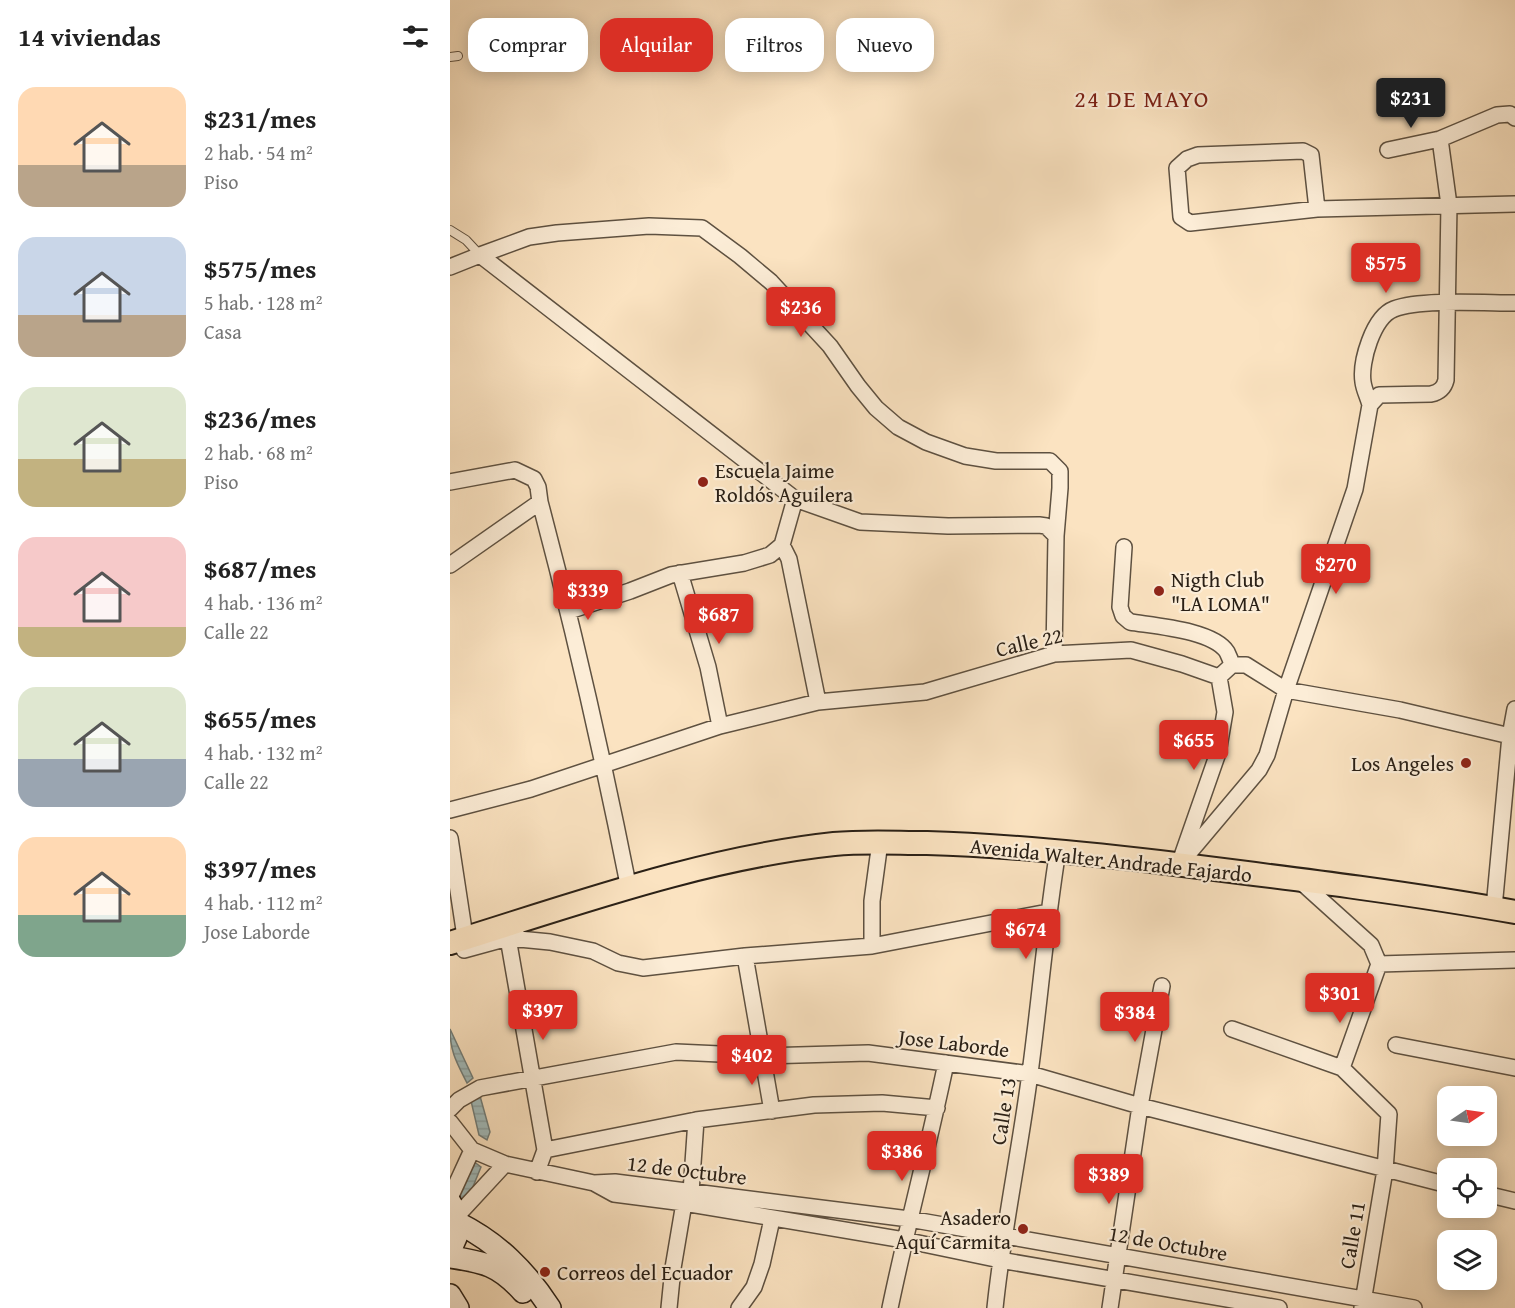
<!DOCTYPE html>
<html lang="es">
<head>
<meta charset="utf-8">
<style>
  body { margin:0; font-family:"Gentium Book Plus",serif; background:#f6f6f6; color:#222; height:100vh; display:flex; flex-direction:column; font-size:22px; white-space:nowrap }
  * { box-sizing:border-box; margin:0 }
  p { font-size:20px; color:#767676 }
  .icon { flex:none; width:33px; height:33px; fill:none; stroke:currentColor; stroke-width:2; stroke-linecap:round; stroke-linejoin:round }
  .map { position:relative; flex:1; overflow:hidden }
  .side { display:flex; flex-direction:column; background:#fff; width:450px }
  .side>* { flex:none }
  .top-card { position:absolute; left:18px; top:18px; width:570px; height:54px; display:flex; gap:12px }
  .needle { width:39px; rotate:77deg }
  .controls { position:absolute; left:987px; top:1086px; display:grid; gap:12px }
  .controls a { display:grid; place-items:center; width:60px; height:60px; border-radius:12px; background:#fff; box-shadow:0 3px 15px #0003; font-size:30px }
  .price { position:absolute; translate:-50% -51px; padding:0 14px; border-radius:6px; background:#d93025; color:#fff; font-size:20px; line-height:39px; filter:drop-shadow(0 2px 3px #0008) }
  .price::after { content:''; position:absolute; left:50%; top:36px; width:18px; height:14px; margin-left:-9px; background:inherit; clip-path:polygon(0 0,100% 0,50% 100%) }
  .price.current { background:#222; color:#fff }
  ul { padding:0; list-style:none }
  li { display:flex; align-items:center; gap:18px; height:150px; padding:0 18px }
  li span { display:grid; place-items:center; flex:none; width:168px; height:120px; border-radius:18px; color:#555 }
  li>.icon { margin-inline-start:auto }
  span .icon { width:72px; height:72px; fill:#fffc; stroke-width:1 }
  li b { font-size:26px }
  h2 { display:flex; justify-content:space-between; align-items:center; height:72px; padding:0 18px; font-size:26px }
  .pill { padding:0 21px; border-radius:18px; background:#fff; box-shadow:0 3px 15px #0003; font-size:21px; line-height:54px }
  .pill.current { background:#d93025; color:#fff }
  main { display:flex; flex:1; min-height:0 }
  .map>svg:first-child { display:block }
</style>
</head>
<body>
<main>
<section class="side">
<h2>14 viviendas<svg class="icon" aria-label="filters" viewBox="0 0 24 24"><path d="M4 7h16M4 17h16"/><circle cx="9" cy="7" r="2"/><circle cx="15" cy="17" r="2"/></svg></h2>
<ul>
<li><span style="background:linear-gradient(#ffd9b3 65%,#b9a48a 0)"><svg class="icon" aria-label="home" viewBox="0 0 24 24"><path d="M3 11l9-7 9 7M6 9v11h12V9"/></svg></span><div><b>$231/mes</b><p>2 hab. · 54 m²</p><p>Piso</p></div></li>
<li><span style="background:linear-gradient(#c9d6e8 65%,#b9a48a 0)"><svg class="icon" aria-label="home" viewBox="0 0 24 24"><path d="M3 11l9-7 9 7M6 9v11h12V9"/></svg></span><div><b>$575/mes</b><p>5 hab. · 128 m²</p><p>Casa</p></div></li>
<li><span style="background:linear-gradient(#dfe7d0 60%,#c2b280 0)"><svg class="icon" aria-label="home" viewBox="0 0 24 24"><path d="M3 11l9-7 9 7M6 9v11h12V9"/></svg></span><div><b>$236/mes</b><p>2 hab. · 68 m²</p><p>Piso</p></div></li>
<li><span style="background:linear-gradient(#f6c9c9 75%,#c2b280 0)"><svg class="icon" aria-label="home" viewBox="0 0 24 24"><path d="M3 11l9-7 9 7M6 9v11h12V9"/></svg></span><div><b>$687/mes</b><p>4 hab. · 136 m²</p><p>Calle 22</p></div></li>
<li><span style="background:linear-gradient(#dfe7d0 60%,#9aa5b1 0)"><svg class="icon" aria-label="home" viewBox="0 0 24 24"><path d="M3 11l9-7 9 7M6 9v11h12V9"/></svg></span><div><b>$655/mes</b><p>4 hab. · 132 m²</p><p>Calle 22</p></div></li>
<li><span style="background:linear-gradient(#ffd9b3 65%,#7fa58c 0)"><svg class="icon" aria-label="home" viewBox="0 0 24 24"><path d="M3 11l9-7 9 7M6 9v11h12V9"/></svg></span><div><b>$397/mes</b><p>4 hab. · 112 m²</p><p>Jose Laborde</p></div></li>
</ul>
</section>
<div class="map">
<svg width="1065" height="1308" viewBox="0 0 1065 1308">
  <defs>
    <pattern id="water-rules" width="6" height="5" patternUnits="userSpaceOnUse" patternTransform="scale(1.5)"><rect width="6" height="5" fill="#a2bcbc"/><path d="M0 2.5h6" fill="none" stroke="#8ca1a1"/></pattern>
  </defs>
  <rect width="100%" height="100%" fill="#fbe3c1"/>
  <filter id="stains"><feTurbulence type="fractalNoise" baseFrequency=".00333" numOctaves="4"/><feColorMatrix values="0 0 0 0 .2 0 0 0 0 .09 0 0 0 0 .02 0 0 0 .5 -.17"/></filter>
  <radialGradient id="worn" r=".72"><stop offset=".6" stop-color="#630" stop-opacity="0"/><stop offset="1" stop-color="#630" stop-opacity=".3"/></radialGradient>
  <path fill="url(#water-rules)" stroke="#727e7a" stroke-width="1.5" d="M0,1029L23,1078L17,1083C7,1063 0,1052 0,1029Z
    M30,1096L40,1132L37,1140L29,1135L21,1101Z
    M19,1158L31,1167L20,1194L2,1216Z"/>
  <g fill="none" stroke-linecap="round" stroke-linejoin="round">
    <defs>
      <path id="lane" d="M0,57L8,56
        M0,230L16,240L30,255"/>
      <path id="street" d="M990,139L999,205L996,380C994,388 990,392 981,394L929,395L920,405L905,489L836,690L950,710L1060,736L1044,908
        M938,150L990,139L1047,115L1060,114L1065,118
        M867,209L861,155L853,151L748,155L737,159L727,168L731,217L740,223L867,209L1065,204
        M30,255L79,237L107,233L199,226L252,228L290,256L321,282L380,346L408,386L426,408L448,427L476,442L515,456L546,461H600L610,471V488L606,536
        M0,267L30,255L345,499L410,522L498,526L589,525L596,526L606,536L604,654
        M920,405C918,397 914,390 913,382C910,362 923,317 944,309C971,299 1034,303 1065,303
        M0,482L65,470L84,479L88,487L90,502
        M345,499L332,545L339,559L368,702
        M674,547L670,607L673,616L680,622C704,626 763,630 777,652C779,656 781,661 782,665
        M0,565L90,502C124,630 153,758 179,889
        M230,573L258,667L270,726
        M119,611L180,591L221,575L294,563L320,555L332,545
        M1065,709L1060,736L1065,738
        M0,810L81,789L270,726L368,702L475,692L604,654L681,650L732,664L769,677L782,665H796L836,690L817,755L809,770L729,865
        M0,838L14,930
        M732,856L768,753L775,712L769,677
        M850,881L921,945L929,964L892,1068L939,1114L935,1170L912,1308
        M422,946L598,912
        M14,950L58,938L66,933
        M295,956L322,1111
        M929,964L1065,960
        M782,1029L892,1068
        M946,1045L1065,1068
        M0,1109L9,1100L30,1088L226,1052L314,1056L418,1053L580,1074L690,1106L998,1185
        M0,1122L22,1150L55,1164L144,1183
        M95,1150L246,1120L364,1105L432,1103L487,1108
        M87,1172L95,1150L58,938L100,942L143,951L168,963L193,968L295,956L422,946V901L430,842
        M1036,1194L1065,1201
        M0,1198L22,1150
        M7,1216L55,1164
        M219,1308L223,1268L234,1203L241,1192L246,1120
        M289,1308L304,1287L312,1264L322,1219
        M440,1308C457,1226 479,1145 496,1063
        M545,1308C553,1229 570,1151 580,1073C590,998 596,924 608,850
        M660,1308L690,1106L712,986
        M829,1308L550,1260L454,1240L234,1203L164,1194L144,1183L165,1182L459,1219L964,1308"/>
      <path id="secondary" d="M0,1202C10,1217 11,1234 0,1249
        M8,1223C48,1243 76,1271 100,1308
        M0,1257C34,1262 49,1265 73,1292
        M0,1295L8,1308"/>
      <path id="primary" d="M0,943C126,904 253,858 384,844C415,841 446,843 477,843C555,845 632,853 709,862C828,877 947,891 1065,912"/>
    </defs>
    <use href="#lane" stroke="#5e5141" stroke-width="10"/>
    <use href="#street" stroke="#5e5141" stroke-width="18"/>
    <use href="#secondary" stroke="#2a2016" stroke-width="24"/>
    <use href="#primary" stroke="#2a2016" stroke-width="26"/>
    <use href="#lane" stroke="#fcedd7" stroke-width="8"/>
    <use href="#street" stroke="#fcedd7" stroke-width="15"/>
    <use href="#secondary" stroke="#fcedd7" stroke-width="21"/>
    <use href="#primary" stroke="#fbe3c1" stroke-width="22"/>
  </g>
  <g fill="#8f2418" stroke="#fcedd7" stroke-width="2">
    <circle cx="253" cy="482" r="6"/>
    <circle cx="709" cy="591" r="6"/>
    <circle cx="1016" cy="763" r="6"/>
    <circle cx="573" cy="1229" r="6"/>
    <circle cx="95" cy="1272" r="6"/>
  </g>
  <g text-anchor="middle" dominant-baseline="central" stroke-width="4.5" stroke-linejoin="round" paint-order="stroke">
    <g font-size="21" fill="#2a2016" stroke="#fcedd7" text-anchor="start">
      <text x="265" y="470">Escuela Jaime<tspan x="265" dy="24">Roldós Aguilera</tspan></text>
      <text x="721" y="579">Nigth Club<tspan x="721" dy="24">"LA LOMA"</tspan></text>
      <text x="1004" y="763" text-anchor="end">Los Angeles</text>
      <text x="561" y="1217" text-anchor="end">Asadero<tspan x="561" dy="24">Aquí Carmita</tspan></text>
      <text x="107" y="1272">Correos del Ecuador</text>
    </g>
    <g font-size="21" fill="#2a2016" stroke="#fcedd7">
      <text transform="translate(579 642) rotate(-13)">Calle 22</text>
      <text transform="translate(661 860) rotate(6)">Avenida Walter Andrade Fajardo</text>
      <text transform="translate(504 1043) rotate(7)">Jose Laborde</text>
      <text transform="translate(553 1111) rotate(-81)">Calle 13</text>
      <text transform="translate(237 1170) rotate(7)">12 de Octubre</text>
      <text transform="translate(902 1235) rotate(-80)">Calle 11</text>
      <text transform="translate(718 1243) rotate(10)">12 de Octubre</text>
    </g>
    <g font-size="24" letter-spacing="1.5" fill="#7a1f14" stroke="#fcedd7">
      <text x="692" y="98">24 DE MAYO</text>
    </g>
  </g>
  <rect width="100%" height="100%" filter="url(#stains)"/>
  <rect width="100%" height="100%" fill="url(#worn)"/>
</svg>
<div class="controls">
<a><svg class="needle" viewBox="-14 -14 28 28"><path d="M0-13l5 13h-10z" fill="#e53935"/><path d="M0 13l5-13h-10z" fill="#767676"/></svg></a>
<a><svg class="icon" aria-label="locate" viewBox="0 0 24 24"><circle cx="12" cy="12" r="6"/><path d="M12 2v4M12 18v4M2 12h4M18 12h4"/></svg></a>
<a><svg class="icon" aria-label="layers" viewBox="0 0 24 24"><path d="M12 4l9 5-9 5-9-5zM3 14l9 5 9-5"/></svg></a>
</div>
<b class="price current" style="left:961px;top:129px">$231</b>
<b class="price" style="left:936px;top:294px">$575</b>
<b class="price" style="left:351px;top:338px">$236</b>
<b class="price" style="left:886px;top:595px">$270</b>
<b class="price" style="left:138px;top:621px">$339</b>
<b class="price" style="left:269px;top:645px">$687</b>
<b class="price" style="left:744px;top:771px">$655</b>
<b class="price" style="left:576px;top:960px">$674</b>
<b class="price" style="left:890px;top:1024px">$301</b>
<b class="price" style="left:93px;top:1041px">$397</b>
<b class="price" style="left:685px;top:1043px">$384</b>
<b class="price" style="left:302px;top:1086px">$402</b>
<b class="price" style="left:452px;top:1182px">$386</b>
<b class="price" style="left:659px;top:1205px">$389</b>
<div class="top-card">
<a class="pill">Comprar</a>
<a class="pill current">Alquilar</a>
<a class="pill">Filtros</a>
<a class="pill">Nuevo</a>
</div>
</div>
</main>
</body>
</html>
